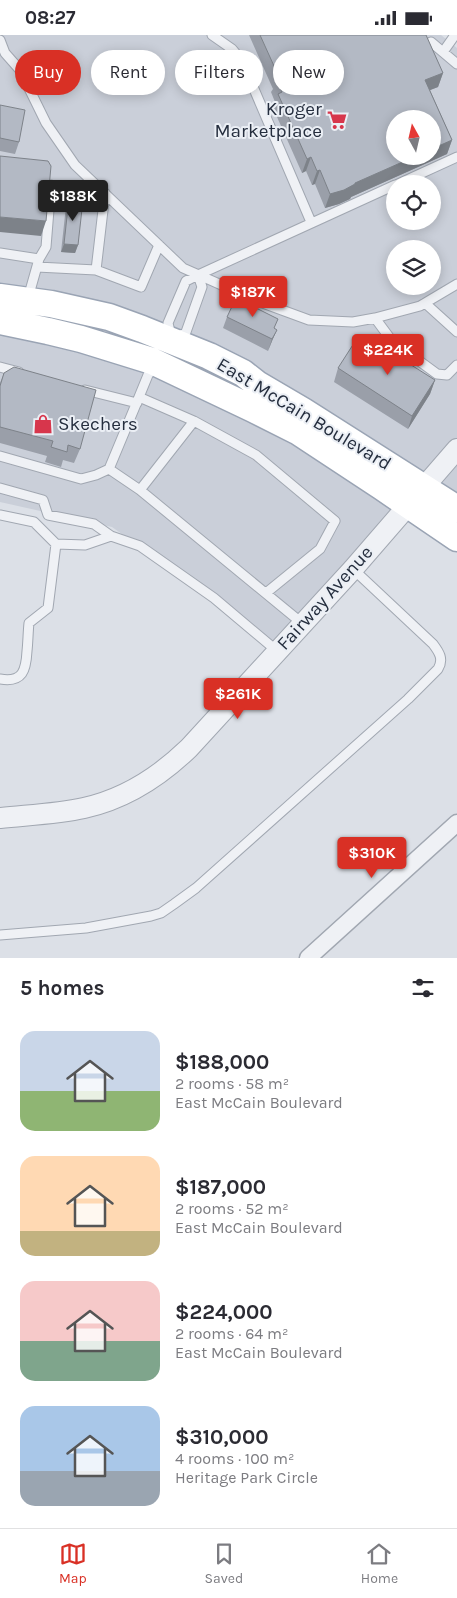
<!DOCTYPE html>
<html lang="en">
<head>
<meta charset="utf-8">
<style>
  body { margin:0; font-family:Karla,sans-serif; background:#f2f2f3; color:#2b2b33; height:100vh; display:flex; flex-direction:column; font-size:19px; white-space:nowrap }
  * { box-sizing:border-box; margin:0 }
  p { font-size:16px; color:#7c7c81 }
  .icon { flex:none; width:28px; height:28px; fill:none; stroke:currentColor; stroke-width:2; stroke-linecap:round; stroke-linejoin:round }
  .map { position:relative; height:923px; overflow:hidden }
  .side { display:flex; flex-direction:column; background:#fff; flex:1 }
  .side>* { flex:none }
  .hud { position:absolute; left:15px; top:15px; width:428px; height:45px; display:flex; gap:10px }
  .needle { width:32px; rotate:352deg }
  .fabs { position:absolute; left:386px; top:75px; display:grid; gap:10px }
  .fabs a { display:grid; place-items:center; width:55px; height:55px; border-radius:50%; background:#fff; box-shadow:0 2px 12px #0003; font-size:25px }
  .price { position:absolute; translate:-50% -42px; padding:0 11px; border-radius:5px; background:#d93025; color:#fff; font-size:16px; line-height:32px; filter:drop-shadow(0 1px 2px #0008) }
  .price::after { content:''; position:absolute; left:50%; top:30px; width:15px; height:11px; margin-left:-8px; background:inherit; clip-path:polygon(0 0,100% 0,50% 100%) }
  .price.on { background:#222; color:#fff }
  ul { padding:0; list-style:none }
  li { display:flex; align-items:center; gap:15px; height:125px; padding:0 20px }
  li span { display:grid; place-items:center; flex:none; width:140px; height:100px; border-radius:15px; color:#555 }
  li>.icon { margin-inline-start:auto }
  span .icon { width:60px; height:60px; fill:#fffc; stroke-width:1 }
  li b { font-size:21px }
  h2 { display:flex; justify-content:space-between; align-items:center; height:60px; padding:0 20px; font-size:21px }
  .pill { padding:0 18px; border-radius:22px; background:#fff; box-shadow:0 2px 12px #0003; font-size:18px; line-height:45px }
  .pill.on { background:#d93025; color:#fff }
  .status { display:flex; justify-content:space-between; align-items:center; height:35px; padding:0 25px; background:#fff; direction:ltr }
  .status svg { height:14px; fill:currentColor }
  .tabs { display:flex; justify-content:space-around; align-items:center; height:70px; border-top:1px solid #e1e1e2; background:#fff; font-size:14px; color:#7c7c81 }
  .tabs a { display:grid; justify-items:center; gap:2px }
  .tabs .on { color:#d93025 }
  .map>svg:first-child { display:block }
</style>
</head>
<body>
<div class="status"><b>08:27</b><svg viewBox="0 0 49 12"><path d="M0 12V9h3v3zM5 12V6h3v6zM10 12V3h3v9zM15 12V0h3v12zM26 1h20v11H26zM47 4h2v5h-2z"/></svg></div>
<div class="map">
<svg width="457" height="923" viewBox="0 0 457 923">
  <rect width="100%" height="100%" fill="#dce0e7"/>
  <path fill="#cacfd9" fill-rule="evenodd" d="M0,0H441L457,13V474L176,308L0,263ZM395,84H432V121H395ZM395,149H432V186H395ZM395,214H432V251H395Z
    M0,293L131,320L407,470L281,612L112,492L0,467Z"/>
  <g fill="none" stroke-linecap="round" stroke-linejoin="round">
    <defs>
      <path id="service" d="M212,0L232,14L242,26L311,187
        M0,5L5,18L20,35L46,88L75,130L183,233L260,267L309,285L353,287L375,283L420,271L457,249
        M431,7L457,29
        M443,17L455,0
        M398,149L457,122
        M0,218L39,224L28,263
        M39,224L46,212L51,150
        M37,232L96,235L141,252L159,210
        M96,235L105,158
        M198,240L395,150
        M425,268L457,297
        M375,283L392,306L437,339L447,340L457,330
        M171,301L168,288L186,246L198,240L202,252L186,297L176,303
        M0,332L19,337
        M85,355L137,368
        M139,362L148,340L155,329
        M194,386L256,420L335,486L320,514L266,558
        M0,421L81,444L96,440L109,434
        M0,453L43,465L48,480L94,489L111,501L140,511L214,563L277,616
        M140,455L109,434L139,362L194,386L140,455L303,589
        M0,480L34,487L56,509L48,573L29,588C28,597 28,607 27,616C26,635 23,648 0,644
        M56,509L85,510L111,501
        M0,900L86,893L151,881L161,878L174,869L196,853L408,664L438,634C444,624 439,617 433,609L353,534"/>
      <path id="minor" d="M308,923L457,788"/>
      <path id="tertiary" d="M0,783C28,780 57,779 84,773C125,764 159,742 189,713L353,534L457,414"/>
      <path id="primary" d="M0,262L51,269L109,282L142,294L209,321L243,338L257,349L303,376L457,474
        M0,286L48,296L81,304L152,326L253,374L297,396L382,452L457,503"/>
    </defs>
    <use href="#service" stroke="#a1a7b1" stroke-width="11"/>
    <use href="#minor" stroke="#a1a7b1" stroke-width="19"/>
    <use href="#tertiary" stroke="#a1a7b1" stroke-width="22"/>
    <use href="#primary" stroke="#9aa4b4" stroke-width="29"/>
    <use href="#service" stroke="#eff1f5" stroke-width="9"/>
    <use href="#minor" stroke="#eff1f5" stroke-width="16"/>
    <use href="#tertiary" stroke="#eff1f5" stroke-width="20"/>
    <use href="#primary" stroke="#fff" stroke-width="26"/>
  </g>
  <path fill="#9a9fa9" d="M249,0H426L443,38L438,52L430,55L452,105L447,119L351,162L350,164L339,169L325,173L315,149L312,150L306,136L302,138L273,73L275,67L271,57L273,54Z
    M0,70L19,107L15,119L0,116Z
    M69,163L78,210L75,218L61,217L66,171Z
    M227,282L275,294L272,306L268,316L223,293Z
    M377,318L435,345L430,359L408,394L334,347L338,333Z
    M4,338L80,414L74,428L63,425L61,432L45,427L47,421L0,408V348Z"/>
  <path fill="#7d8289" d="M443,38L438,52L420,59L425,45Z
    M452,105L447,119L351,162L350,164L339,169L325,173L330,159L416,121H432V114Z
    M311,122L306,136L302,138L307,124Z
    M320,135L315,149L312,150L317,136Z
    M0,182L46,186L41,201L0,197Z
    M64,209L78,210L75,218L61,217Z
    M277,295L272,306L268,316L272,304Z
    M435,345L430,359L408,394L412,381Z"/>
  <path fill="#b3b9c4" stroke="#7d8289" d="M260,0H426L443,38L425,45L452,105L432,114V84H395V121H416L355,148V149L344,155L330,159L320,135L317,136L311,122L307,124L278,59L282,57L276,43L279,42Z
    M0,70L25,75L19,107L0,103Z
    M0,121L48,126L51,131L46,186L0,182Z
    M69,163L83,165L78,210L64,209Z
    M236,263L278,284L274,293L277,295L272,304L227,282Z
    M356,305L377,318L381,311L435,345L412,381L338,333Z
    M14,332L96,355L80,414L68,410L67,417L51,412L53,406L0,392V351L4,338Z"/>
  <defs>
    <symbol id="supermarket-bare" viewBox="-9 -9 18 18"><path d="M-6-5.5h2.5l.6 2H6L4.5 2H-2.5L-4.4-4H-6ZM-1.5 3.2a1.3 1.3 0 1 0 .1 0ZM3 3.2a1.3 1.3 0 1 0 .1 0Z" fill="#d7364c" stroke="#ebeff5" stroke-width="2.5" paint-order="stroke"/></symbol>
    <symbol id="shop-bare" viewBox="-9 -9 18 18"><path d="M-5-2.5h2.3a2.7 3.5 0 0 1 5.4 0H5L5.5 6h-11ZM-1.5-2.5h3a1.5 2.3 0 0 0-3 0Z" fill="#d7364c" stroke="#ebeff5" stroke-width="2.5" paint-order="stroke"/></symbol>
  </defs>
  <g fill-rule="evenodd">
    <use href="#supermarket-bare" x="323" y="71" width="28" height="28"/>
    <use href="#shop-bare" x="29" y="375" width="28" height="28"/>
  </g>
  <g text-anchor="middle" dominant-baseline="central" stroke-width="4" stroke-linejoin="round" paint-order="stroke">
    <g font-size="19" fill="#252e3e" stroke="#ebeff5" text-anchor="end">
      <text x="322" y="74">Kroger<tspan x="322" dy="22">Marketplace</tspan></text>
      <text x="58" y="389" text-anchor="start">Skechers</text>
    </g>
    <g font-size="19" fill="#252e3e" stroke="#ebeff5">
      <text transform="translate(304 379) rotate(31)">East McCain Boulevard</text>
      <text transform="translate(325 563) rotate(-48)">Fairway Avenue</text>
    </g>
  </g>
</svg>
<div class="fabs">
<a><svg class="needle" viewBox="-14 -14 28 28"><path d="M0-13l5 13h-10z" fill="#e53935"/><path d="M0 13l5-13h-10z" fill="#7c7c81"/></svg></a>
<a><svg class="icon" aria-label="locate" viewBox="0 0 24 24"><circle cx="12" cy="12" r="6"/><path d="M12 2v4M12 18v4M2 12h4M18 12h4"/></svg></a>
<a><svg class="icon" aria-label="layers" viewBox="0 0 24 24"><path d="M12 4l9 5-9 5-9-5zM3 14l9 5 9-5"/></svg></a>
</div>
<b class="price on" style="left:73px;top:187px">$188K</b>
<b class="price" style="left:253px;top:283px">$187K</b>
<b class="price" style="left:388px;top:341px">$224K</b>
<b class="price" style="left:238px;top:685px">$261K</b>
<b class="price" style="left:372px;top:844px">$310K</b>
<div class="hud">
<a class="pill on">Buy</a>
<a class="pill">Rent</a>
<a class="pill">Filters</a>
<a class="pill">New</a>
</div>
</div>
<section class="side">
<h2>5 homes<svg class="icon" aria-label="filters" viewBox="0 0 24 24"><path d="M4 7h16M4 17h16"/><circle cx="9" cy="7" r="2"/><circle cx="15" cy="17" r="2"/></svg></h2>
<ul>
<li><span style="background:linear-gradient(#c9d6e8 60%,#8fb573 0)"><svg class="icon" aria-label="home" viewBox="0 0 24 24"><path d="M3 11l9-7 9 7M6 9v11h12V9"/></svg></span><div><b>$188,000</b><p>2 rooms · 58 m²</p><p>East McCain Boulevard</p></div></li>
<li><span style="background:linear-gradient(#ffd9b3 75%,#c2b280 0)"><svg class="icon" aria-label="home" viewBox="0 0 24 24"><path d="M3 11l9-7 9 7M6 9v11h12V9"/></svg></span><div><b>$187,000</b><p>2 rooms · 52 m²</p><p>East McCain Boulevard</p></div></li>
<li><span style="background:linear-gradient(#f6c9c9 60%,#7fa58c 0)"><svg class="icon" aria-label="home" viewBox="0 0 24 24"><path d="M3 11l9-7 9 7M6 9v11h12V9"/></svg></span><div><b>$224,000</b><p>2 rooms · 64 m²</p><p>East McCain Boulevard</p></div></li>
<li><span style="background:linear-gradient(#a9c7e8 65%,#9aa5b1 0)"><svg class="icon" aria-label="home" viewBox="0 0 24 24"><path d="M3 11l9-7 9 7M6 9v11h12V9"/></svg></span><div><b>$310,000</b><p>4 rooms · 100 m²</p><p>Heritage Park Circle</p></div></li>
</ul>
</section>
<nav class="tabs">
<a class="on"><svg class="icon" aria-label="map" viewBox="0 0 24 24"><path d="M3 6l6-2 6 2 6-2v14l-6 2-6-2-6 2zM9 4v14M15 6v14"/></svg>Map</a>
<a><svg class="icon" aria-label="saved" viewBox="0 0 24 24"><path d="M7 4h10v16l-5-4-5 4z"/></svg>Saved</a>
<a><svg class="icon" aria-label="home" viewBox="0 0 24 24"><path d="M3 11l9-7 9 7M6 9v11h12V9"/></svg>Home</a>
</nav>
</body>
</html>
